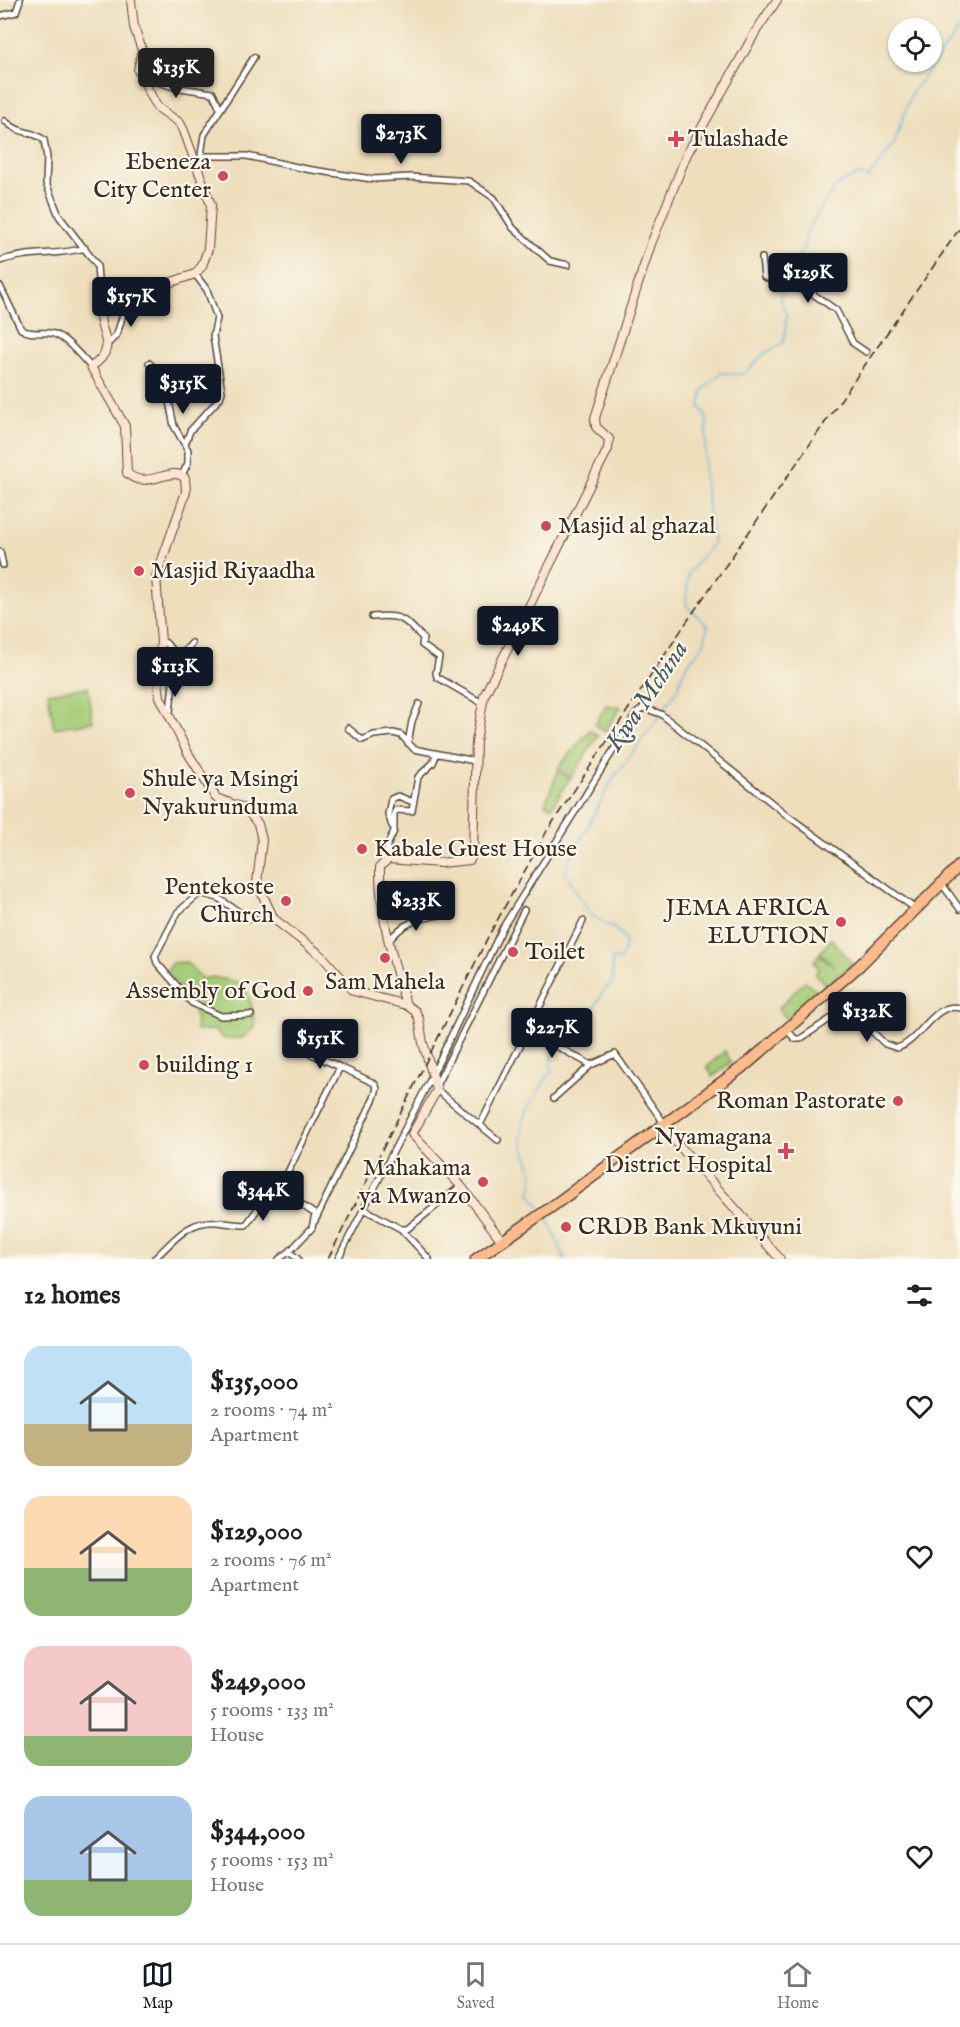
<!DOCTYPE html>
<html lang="en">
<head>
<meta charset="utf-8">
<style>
  body { margin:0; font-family:"IM FELL English",serif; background:#f2f2f2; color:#202124; height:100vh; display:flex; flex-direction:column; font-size:22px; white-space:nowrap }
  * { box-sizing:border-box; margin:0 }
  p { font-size:20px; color:#757577 }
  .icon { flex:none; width:33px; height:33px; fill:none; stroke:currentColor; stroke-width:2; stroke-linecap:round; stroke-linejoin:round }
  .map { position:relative; height:1259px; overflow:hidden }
  .sheet { display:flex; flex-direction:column; background:#fff; flex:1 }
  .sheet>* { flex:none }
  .controls { position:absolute; left:888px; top:18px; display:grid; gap:12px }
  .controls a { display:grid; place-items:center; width:54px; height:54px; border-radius:50%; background:#fff; box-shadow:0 2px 4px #0004; font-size:30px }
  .price { position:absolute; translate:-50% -51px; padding:0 14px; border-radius:6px; background:#111827; color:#fff; font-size:20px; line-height:39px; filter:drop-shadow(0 2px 3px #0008) }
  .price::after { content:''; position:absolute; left:50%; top:36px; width:18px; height:14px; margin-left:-9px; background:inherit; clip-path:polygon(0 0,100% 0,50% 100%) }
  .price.active { background:#222; color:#fff }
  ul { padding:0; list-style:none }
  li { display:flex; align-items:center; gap:18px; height:150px; padding:0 24px }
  li span { display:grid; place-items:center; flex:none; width:168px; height:120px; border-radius:18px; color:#555 }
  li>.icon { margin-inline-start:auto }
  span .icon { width:72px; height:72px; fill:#fffc; stroke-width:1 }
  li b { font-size:26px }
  h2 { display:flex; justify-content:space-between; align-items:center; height:72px; padding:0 24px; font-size:26px }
  .menu { display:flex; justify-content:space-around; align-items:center; height:84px; border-top:2px solid #e0e0e0; background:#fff; font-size:16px; color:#757577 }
  .menu a { display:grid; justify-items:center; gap:3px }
  .menu .active { color:#111827 }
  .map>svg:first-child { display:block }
</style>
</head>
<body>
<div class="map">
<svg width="960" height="1259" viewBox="0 0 960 1259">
  <rect width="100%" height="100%" fill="#fbf7ec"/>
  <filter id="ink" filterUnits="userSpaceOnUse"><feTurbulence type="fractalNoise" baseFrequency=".0167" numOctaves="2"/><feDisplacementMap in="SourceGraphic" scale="12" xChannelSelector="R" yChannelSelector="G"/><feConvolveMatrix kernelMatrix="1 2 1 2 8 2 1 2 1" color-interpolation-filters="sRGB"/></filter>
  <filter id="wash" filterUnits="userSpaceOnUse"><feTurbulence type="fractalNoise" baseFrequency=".008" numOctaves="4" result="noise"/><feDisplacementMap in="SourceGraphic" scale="24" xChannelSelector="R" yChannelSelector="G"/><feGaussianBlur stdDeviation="1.35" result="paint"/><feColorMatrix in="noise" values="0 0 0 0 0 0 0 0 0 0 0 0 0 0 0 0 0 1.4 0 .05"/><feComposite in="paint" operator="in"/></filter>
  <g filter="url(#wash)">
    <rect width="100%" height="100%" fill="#eedebc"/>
    <path fill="#a6cc77" stroke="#707b4a" stroke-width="1.5" d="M88,687L93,722L54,728L48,693Z
      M606,705L621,707L605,732L595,725Z
      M590,730L598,736L571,778L558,768Z
      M558,771L569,779L552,807L545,804Z
      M831,939L852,963L827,986L815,974L819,968L814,962L819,954L835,967L820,953Z
      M186,962L202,979L213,977L242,983C250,998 255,1011 254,1028L242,1038L224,1039L215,1030L196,1031C196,998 186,994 166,972L172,963Z
      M805,981L820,993L789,1021L778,1009Z
      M725,1051L731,1062L713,1077L707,1067Z"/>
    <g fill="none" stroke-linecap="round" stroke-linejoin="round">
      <path stroke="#5fb2da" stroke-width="1.5" d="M785,281L805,245L807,230L835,187L858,174L868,178L894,144L911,94L960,28
        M662,711L678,688L684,669L704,644L708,626L686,605L688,574L713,543L704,477L707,419L700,406L703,390L721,373L744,374L764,354L784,342L787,315L780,300L783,285
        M564,1049L576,1030L586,1023L604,990L613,982L612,959L620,960C637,929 605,927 592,915C584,907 570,881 565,870L612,780L660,716
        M541,1208L530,1193C539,1169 525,1161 522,1139C519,1116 539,1089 552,1071C550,1063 550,1055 559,1051
        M547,1217L565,1259"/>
    </g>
  </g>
  <g filter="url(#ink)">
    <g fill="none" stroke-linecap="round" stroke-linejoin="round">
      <defs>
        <path id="street" d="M0,16L16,12L20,0
          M142,77L174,87L213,93L220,108
          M5,121C22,136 30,129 44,140L47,158L46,183L59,216L97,265L100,307
          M201,156H247L306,169L372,179L411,177L469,181L494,198L513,228L550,261L568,265
          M199,169L204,135L254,57
          M762,258L764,277L813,294L836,310L853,343L866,352
          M0,261C28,251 57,256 85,248
          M0,286L21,329C30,335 40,332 50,333C65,335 81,357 91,367
          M107,345L117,334L129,295
          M149,363L164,376L174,426L188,450V463L182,475
          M186,442L190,431L220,398L222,392L213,336L217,318L207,290L195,274
          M0,552L3,565
          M372,617C402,614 404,619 423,638L422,645L439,657L436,673L437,677L482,703
          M161,642L166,643L174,653L179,654
          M170,712L175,662L192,643
          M348,728L362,740L374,735L393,733L401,735L414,749L475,761
          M408,743L412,721L419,704
          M392,826L388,814L391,799L398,796L413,802
          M388,859L387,846L394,831V813L396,810L412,811L418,777L433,763L436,755
          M942,884L960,909
          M389,941C402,923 417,919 439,915
          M251,1015L221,1016L192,1003L157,963L155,956L178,912L200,893L218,898L250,919H274
          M527,1030L591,1065
          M787,1030L795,1039H800L839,1013L852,1012L885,1044L897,1048C921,1041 933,1001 960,1008
          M305,1051L340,1067
          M436,1086L524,910
          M437,1090L498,1140
          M554,1098L591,1065L615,1054L664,1123
          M480,1125L583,921
          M279,1190L340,1067L374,1083L377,1088L374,1098L315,1221
          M364,1209L401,1229H407L461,1186
          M401,1229L429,1259
          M154,1259C174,1241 187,1220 217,1222C227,1223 236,1225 246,1225L267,1196L279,1190L315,1214L312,1228L289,1252L298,1259
          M279,1259L289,1252
          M338,1259L433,1074L503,927L636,714L643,708L661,714L788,816L917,910"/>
        <path id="secondary" d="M131,0L134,27L142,50L138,70L157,107L180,123L184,131L211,205L208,249L202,266L195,274L100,307C96,334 122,346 91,367L125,426L127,473C147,492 171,464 185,478L186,492L156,577L161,642L158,682L160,697L188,753L216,798L246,809L258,824L262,840L257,883L274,919L322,956L353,991L406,1005
          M661,1125L780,1259
          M502,1241L461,1186L412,1134L437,1090L423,1043L419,1019L415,1011L406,1005C393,960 379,915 380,867L388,859L440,863L470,860L473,852L476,742L484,696L608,449L609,439L596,427L595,418L651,244L687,154L756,31L777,0"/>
        <path id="highway" d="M476,1259L550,1208L748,1063L860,965L960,865"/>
      </defs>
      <use href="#street" stroke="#564536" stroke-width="8"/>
      <use href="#secondary" stroke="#564536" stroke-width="10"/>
      <use href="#highway" stroke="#564536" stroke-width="13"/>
      <use href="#street" stroke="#fff" stroke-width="5"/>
      <use href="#secondary" stroke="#fde4d1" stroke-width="8"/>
      <use href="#highway" stroke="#fbbb8d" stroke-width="10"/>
      <path stroke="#3b2a1e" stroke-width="1.5" stroke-dasharray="9 4.5" stroke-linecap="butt" d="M328,1259L489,935L547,831L690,617L960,228"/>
    </g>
  </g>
  <g fill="#d1495b" stroke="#fbf7ec" stroke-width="2">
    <path d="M673 130h6v6h6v6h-6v6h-6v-6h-6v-6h6z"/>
    <circle cx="223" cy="176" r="6"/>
    <circle cx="546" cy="526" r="6"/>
    <circle cx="139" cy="571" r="6"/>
    <circle cx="130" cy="793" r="6"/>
    <circle cx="362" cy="849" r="6"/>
    <circle cx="286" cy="901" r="6"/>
    <circle cx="841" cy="922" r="6"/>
    <circle cx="513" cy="952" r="6"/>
    <circle cx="385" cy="958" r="6"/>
    <circle cx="308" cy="991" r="6"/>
    <circle cx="144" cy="1065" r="6"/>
    <circle cx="898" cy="1101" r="6"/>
    <path d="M783 1142h6v6h6v6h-6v6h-6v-6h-6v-6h6z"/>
    <circle cx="483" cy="1182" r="6"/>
    <circle cx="566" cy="1227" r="6"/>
  </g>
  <g text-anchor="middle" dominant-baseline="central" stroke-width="4.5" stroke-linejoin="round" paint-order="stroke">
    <g font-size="24" fill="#3b2a1e" stroke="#fbf7ec" text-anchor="start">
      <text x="688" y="139">Tulashade</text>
      <text x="211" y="162" text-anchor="end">Ebeneza<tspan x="211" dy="28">City Center</tspan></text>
      <text x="558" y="526">Masjid al ghazal</text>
      <text x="151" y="571">Masjid Riyaadha</text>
      <text x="142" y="779">Shule ya Msingi<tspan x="142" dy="28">Nyakurunduma</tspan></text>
      <text x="374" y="849">Kabale Guest House</text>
      <text x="274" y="887" text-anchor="end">Pentekoste<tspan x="274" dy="28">Church</tspan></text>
      <text x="829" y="908" text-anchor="end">JEMA AFRICA<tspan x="829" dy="28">ELUTION</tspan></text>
      <text x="525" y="952">Toilet</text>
      <text x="385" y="982" text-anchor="middle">Sam Mahela</text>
      <text x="296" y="991" text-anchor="end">Assembly of God</text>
      <text x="156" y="1065">building 1</text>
      <text x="886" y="1101" text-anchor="end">Roman Pastorate</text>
      <text x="772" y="1137" text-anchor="end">Nyamagana<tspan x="772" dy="28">District Hospital</tspan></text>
      <text x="471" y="1168" text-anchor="end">Mahakama<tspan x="471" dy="28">ya Mwanzo</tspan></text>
      <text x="578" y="1227">CRDB Bank Mkuyuni</text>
    </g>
    <g font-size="26" font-style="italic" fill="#485a60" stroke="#fbf7ec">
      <text transform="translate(647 696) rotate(-56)">Kwa Mchina</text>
    </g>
  </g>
</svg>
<div class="controls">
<a><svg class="icon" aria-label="locate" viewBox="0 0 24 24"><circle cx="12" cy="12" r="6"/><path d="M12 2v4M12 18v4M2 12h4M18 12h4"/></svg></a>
</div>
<b class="price active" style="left:176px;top:99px">$135K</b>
<b class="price" style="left:401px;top:165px">$273K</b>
<b class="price" style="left:808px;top:304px">$129K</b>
<b class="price" style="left:131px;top:328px">$157K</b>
<b class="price" style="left:183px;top:415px">$315K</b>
<b class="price" style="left:518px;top:657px">$249K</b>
<b class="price" style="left:175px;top:698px">$113K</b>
<b class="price" style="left:416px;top:932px">$233K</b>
<b class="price" style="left:867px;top:1043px">$132K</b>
<b class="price" style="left:552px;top:1059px">$227K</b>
<b class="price" style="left:320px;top:1070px">$151K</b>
<b class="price" style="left:263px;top:1222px">$344K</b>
</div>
<section class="sheet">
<h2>12 homes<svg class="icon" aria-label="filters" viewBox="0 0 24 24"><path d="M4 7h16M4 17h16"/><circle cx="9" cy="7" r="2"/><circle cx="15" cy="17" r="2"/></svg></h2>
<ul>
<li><span style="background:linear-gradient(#bfe0f5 65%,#c2b280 0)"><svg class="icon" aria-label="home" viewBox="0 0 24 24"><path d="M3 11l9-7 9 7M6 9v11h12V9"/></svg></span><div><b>$135,000</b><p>2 rooms · 74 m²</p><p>Apartment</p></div><svg class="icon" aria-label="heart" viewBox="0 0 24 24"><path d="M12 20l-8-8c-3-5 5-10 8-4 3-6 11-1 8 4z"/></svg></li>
<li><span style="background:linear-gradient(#ffd9b3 60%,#8fb573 0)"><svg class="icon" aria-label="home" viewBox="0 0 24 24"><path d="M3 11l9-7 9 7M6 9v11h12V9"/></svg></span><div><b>$129,000</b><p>2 rooms · 76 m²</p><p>Apartment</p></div><svg class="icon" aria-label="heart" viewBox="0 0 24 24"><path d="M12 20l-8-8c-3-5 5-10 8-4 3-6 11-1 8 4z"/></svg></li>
<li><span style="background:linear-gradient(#f6c9c9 75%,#8fb573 0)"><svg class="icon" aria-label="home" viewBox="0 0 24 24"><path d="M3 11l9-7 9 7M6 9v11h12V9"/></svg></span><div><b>$249,000</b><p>5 rooms · 133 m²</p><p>House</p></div><svg class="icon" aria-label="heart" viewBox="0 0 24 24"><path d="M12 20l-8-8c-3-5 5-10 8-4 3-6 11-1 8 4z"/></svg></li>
<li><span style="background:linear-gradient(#a9c7e8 70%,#8fb573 0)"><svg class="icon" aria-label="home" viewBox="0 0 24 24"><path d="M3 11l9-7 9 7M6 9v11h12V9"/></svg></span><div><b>$344,000</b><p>5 rooms · 153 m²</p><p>House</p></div><svg class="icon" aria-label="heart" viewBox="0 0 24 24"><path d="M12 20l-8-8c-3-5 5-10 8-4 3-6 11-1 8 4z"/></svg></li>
</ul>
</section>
<nav class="menu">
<a class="active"><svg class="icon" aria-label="map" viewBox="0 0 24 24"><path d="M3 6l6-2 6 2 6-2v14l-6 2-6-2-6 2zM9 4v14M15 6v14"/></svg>Map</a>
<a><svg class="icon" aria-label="saved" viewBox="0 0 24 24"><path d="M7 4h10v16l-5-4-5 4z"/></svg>Saved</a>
<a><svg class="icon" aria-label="home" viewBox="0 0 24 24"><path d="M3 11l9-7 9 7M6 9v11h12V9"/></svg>Home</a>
</nav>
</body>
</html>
